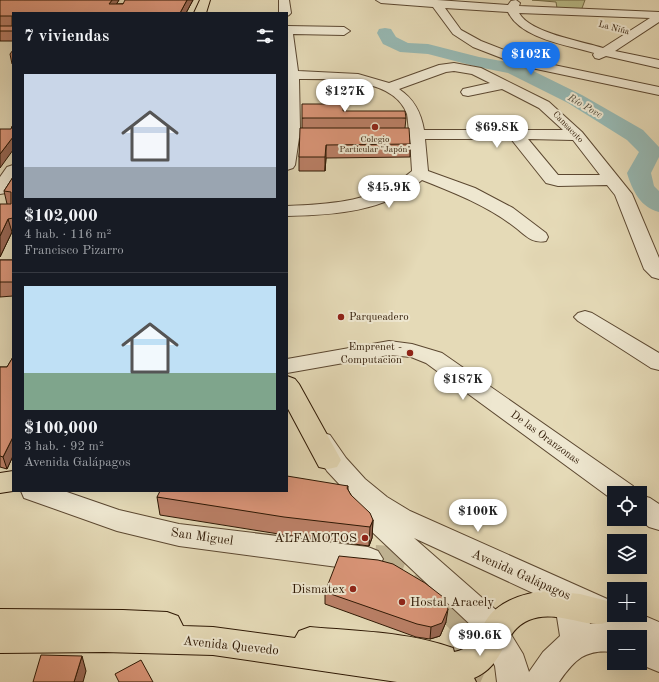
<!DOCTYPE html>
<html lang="es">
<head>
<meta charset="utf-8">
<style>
  body { margin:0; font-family:"Old Standard TT",serif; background:#20242c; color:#f1f3f6; height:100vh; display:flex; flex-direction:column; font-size:15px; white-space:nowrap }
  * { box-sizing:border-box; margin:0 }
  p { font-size:13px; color:#9ea1a6 }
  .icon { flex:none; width:22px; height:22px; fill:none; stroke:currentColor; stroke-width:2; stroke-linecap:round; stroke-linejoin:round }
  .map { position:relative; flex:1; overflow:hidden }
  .side { position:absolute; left:12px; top:12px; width:276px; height:480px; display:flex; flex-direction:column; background:#171b24; border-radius:0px; box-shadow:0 4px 16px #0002 }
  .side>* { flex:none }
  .buttons { position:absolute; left:607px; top:486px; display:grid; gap:8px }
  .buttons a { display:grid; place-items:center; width:40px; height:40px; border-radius:0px; background:#171b24; box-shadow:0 4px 16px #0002; font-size:20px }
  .price { position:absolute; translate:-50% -34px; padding:0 9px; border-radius:14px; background:#fff; color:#222; font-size:13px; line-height:26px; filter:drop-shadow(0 1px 2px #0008) }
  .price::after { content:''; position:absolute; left:50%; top:24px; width:12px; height:9px; margin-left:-6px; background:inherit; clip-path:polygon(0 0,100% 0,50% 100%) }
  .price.active { background:#1a73e8; color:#fff }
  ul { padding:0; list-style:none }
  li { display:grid; align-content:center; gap:8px; height:212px; padding:0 12px }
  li+li { border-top:1px solid #363941 }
  li span { display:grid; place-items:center; height:124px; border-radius:0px; color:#555 }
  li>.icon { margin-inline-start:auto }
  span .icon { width:72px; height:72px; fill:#fffc; stroke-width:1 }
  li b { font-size:17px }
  h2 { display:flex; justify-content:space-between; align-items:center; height:48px; padding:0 12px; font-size:17px }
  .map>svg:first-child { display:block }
</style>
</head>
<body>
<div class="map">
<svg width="659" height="682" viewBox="0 0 659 682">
  <rect width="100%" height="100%" fill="#e5dab7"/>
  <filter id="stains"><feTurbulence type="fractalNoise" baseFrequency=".005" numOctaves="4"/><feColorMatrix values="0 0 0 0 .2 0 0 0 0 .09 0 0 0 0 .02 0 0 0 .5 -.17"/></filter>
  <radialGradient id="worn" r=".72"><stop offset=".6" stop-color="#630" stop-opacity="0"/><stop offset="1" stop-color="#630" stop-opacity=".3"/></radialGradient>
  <path fill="#babe8a" stroke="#746b47" d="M532,0H585L581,11L557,8L556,2Z"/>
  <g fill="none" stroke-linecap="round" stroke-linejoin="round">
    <path fill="#97bab5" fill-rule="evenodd" d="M385,28L391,29L396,37L408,43L428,44L479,57L519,64L582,95L643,130L659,147V157L651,173L654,186L659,191V212C641,208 632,190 627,173L639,152L627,140L568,103L508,73L478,67L428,54L400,52L383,44L377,33L379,29Z"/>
    <path stroke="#c0b393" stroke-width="30" stroke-dasharray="30 15" stroke-linecap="butt" d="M375,560L391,561L410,568L498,656"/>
    <path stroke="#c0b393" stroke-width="30" stroke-dasharray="30 15" stroke-linecap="butt" d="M457,662L473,666L508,682"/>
    <defs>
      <path id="minor" d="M279,0H289L291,13L289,15L287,16V13H279Z
        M376,0H437L508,5L511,1L516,0L520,3L519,6L659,12V22L615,51L659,60V68L606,56L599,59L595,58L593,55L594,53C568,45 521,39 508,12L445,8L461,30L481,41L530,60L659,87V95L522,66L473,47L453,34L433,7L381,3ZM519,13L650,18L603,48C581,41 530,33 519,13Z
        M287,26L344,27L350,31L344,35L293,34L298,71L358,74L389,83L439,65L454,63L481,68L549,102L582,132L632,194L659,258V279L652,277L644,269L615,195L607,185L558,186L546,183L511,139H425L428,171L475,188L513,208L546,233L548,237L546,241C533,244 526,236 516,228C488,206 455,193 422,180C385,212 334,215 287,216V206C332,204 376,202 412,171L410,139L397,137L394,134L397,131L409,130C408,125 408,119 407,114C394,77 330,79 299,79L300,129L334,130L337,133L334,136L299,138L295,165L293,168L287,170ZM454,71L472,74L490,83L463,89L461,92L463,95L468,96L502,89L539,108L563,130H424C421,112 414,99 399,89L446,72ZM528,139L573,140L600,175H558Z
        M13,165V182L6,193L0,194V177L7,167Z
        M585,311L592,313L659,353V370L651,368L578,321L574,317L578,313Z
        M389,341L412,344L442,353L633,486L637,493H614L613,500L426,363L411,357L389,355L287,373V359Z
        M321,432L330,435L346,458L365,479L387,497L410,511L614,602V615L640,614L659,622V672L637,663H640V637H614V652C585,649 575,659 559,682H497L495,666L474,628L352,513L348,506L353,499L327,471L308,441L312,435ZM414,538L546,599L557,617L560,636L543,652L529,672L523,654L496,610ZM589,619L597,623L590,624Z
        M21,491H64L119,510L179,524L368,547L378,551L383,559L378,567L368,571L179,546L117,531L24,498Z
        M640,495L650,498L659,504V530L649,527L639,519Z"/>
      <path id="major" d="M200,0H210L206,13H194Z
        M287,376L295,379L299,384L341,460L337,467L328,469L319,467L287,407Z
        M13,471V491L0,493V473Z
        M549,591L580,594L611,602C615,609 615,613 611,620C607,622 603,624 599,624C578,624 552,610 529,620C501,632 506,665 474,678L476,682H397L213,655L104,652L0,653V609L123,610L167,612L178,616L183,626L213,627L295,638L299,631L310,627C356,631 410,632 453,648L454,652C479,648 479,622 496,609C511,597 530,592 549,591Z"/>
    </defs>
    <use href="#minor" stroke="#5c4831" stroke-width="2"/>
    <use href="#major" stroke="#2e1804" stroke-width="2"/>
    <use href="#minor" fill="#eee7d0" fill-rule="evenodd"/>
    <use href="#major" fill="#e5dab7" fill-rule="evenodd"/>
  </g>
  <path fill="#bb8067" stroke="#2e1804" d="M0,0H119L116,4L193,0L186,13H13V41H0Z
    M13,50V64H12L10,54Z
    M343,111L406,118L405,128L410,144V157L326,158L325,171H299V157L302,128V118Z
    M13,177V232H12L0,257L7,204L4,191Z
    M0,260H13V296L0,297Z
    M13,357V456L7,469L0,467V367H7Z
    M348,486V490L351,495L373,520L372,538L369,546L285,535L160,515L157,497Z
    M325,592L446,622L440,636L430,639L416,637L325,604Z"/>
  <path fill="#996854" stroke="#2e1804" d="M112,0H119L111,13L109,4Z
    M187,0H193L186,13H180Z
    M13,137V150L0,168V154Z
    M326,145V158L325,171V157Z
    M8,219L12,232L0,257V236Z
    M13,437V456L7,469L3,457Z
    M373,520L372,538L369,546L370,527Z
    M448,609L446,622L440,636L430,639L431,627Z
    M82,656L86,671L83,682H74Z"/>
  <path fill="#da9578" stroke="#2e1804" d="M0,0H112L109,4H123L125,0H187L180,13H13V31H0V26H12V16H0Z
    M302,104H343V111H405L406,118H302Z
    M12,126H13V137L0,154V129H11Z
    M300,128H409L410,144L326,145L325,157H299Z
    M13,177V218L8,219L0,236V204H11V192L4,191Z
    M0,260H13V282H0Z
    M13,357V437L3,457L0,456V367H7Z
    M287,476L348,486L347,488L351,495L370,513L373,520L370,527L284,517L157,497L160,491H287Z
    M339,556L378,560L393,564L425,583L443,597L448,609L442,623L431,627L417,624L325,592Z
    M41,655L82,656L74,682H33Z
    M141,660L153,682H119L115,674Z"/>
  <g fill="#8f2418" stroke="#eee7d0" stroke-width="1.5">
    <circle cx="375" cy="127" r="4"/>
    <circle cx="341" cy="317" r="4"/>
    <circle cx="410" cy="353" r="4"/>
    <circle cx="365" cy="538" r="4"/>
    <circle cx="353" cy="589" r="4"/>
    <circle cx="402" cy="602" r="4"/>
  </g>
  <g text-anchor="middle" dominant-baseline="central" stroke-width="4" stroke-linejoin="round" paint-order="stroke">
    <g font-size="9" fill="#2e1804" stroke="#eee7d0">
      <text transform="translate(614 28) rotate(15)">La Niña</text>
      <text transform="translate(568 127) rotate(46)">Cansacoto</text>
    </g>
    <g font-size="9" fill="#2e1804" stroke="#eee7d0">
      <text x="375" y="139">Colegio<tspan x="375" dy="10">Particular "Japón"</tspan></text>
    </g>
    <g font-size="10" font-style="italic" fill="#4e4939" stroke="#eee7d0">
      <text transform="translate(585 106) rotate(30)">Río Pove</text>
    </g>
    <g font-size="11" fill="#2e1804" stroke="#eee7d0" text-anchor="start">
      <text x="349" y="317">Parqueadero</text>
      <text x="402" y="347" text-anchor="end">Emprenet -<tspan x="402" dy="13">Computacion</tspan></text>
    </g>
    <g font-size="11" fill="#2e1804" stroke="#eee7d0">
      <text transform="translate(545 438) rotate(36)">De las Oranzonas</text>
    </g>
    <g font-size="13" fill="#2e1804" stroke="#eee7d0">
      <text transform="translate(202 537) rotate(8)">San Miguel</text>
      <text transform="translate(521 575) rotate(24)">Avenida Galápagos</text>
      <text transform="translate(231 646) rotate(6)">Avenida Quevedo</text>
    </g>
    <g font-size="13" fill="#2e1804" stroke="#eee7d0" text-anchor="end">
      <text x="357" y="538">ALFAMOTOS</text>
      <text x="345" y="589">Dismatex</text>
      <text x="410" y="602" text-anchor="start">Hostal Aracely</text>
    </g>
  </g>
  <rect width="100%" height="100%" filter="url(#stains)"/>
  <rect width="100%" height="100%" fill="url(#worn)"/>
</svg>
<div class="buttons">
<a><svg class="icon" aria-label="locate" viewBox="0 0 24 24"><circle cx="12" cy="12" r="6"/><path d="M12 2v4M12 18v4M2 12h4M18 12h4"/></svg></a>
<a><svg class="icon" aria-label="layers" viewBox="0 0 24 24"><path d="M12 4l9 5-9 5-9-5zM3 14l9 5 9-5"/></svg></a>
<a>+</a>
<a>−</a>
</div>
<b class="price active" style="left:531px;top:76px">$102K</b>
<b class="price" style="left:345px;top:113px">$127K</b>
<b class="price" style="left:497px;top:149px">$69.8K</b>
<b class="price" style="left:389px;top:209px">$45.9K</b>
<b class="price" style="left:463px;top:401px">$187K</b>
<b class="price" style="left:478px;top:533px">$100K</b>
<b class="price" style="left:480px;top:657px">$90.6K</b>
<section class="side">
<h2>7 viviendas<svg class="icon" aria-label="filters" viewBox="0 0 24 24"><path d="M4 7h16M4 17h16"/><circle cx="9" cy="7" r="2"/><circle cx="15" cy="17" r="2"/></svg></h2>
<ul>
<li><span style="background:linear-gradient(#c9d6e8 75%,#9aa5b1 0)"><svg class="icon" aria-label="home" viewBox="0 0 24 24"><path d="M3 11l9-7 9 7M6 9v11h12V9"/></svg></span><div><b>$102,000</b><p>4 hab. · 116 m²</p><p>Francisco Pizarro</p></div></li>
<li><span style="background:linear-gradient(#bfe0f5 70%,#7fa58c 0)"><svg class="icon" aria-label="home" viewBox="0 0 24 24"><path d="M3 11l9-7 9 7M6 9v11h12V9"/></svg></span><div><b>$100,000</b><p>3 hab. · 92 m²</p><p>Avenida Galápagos</p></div></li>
</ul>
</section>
</div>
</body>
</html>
